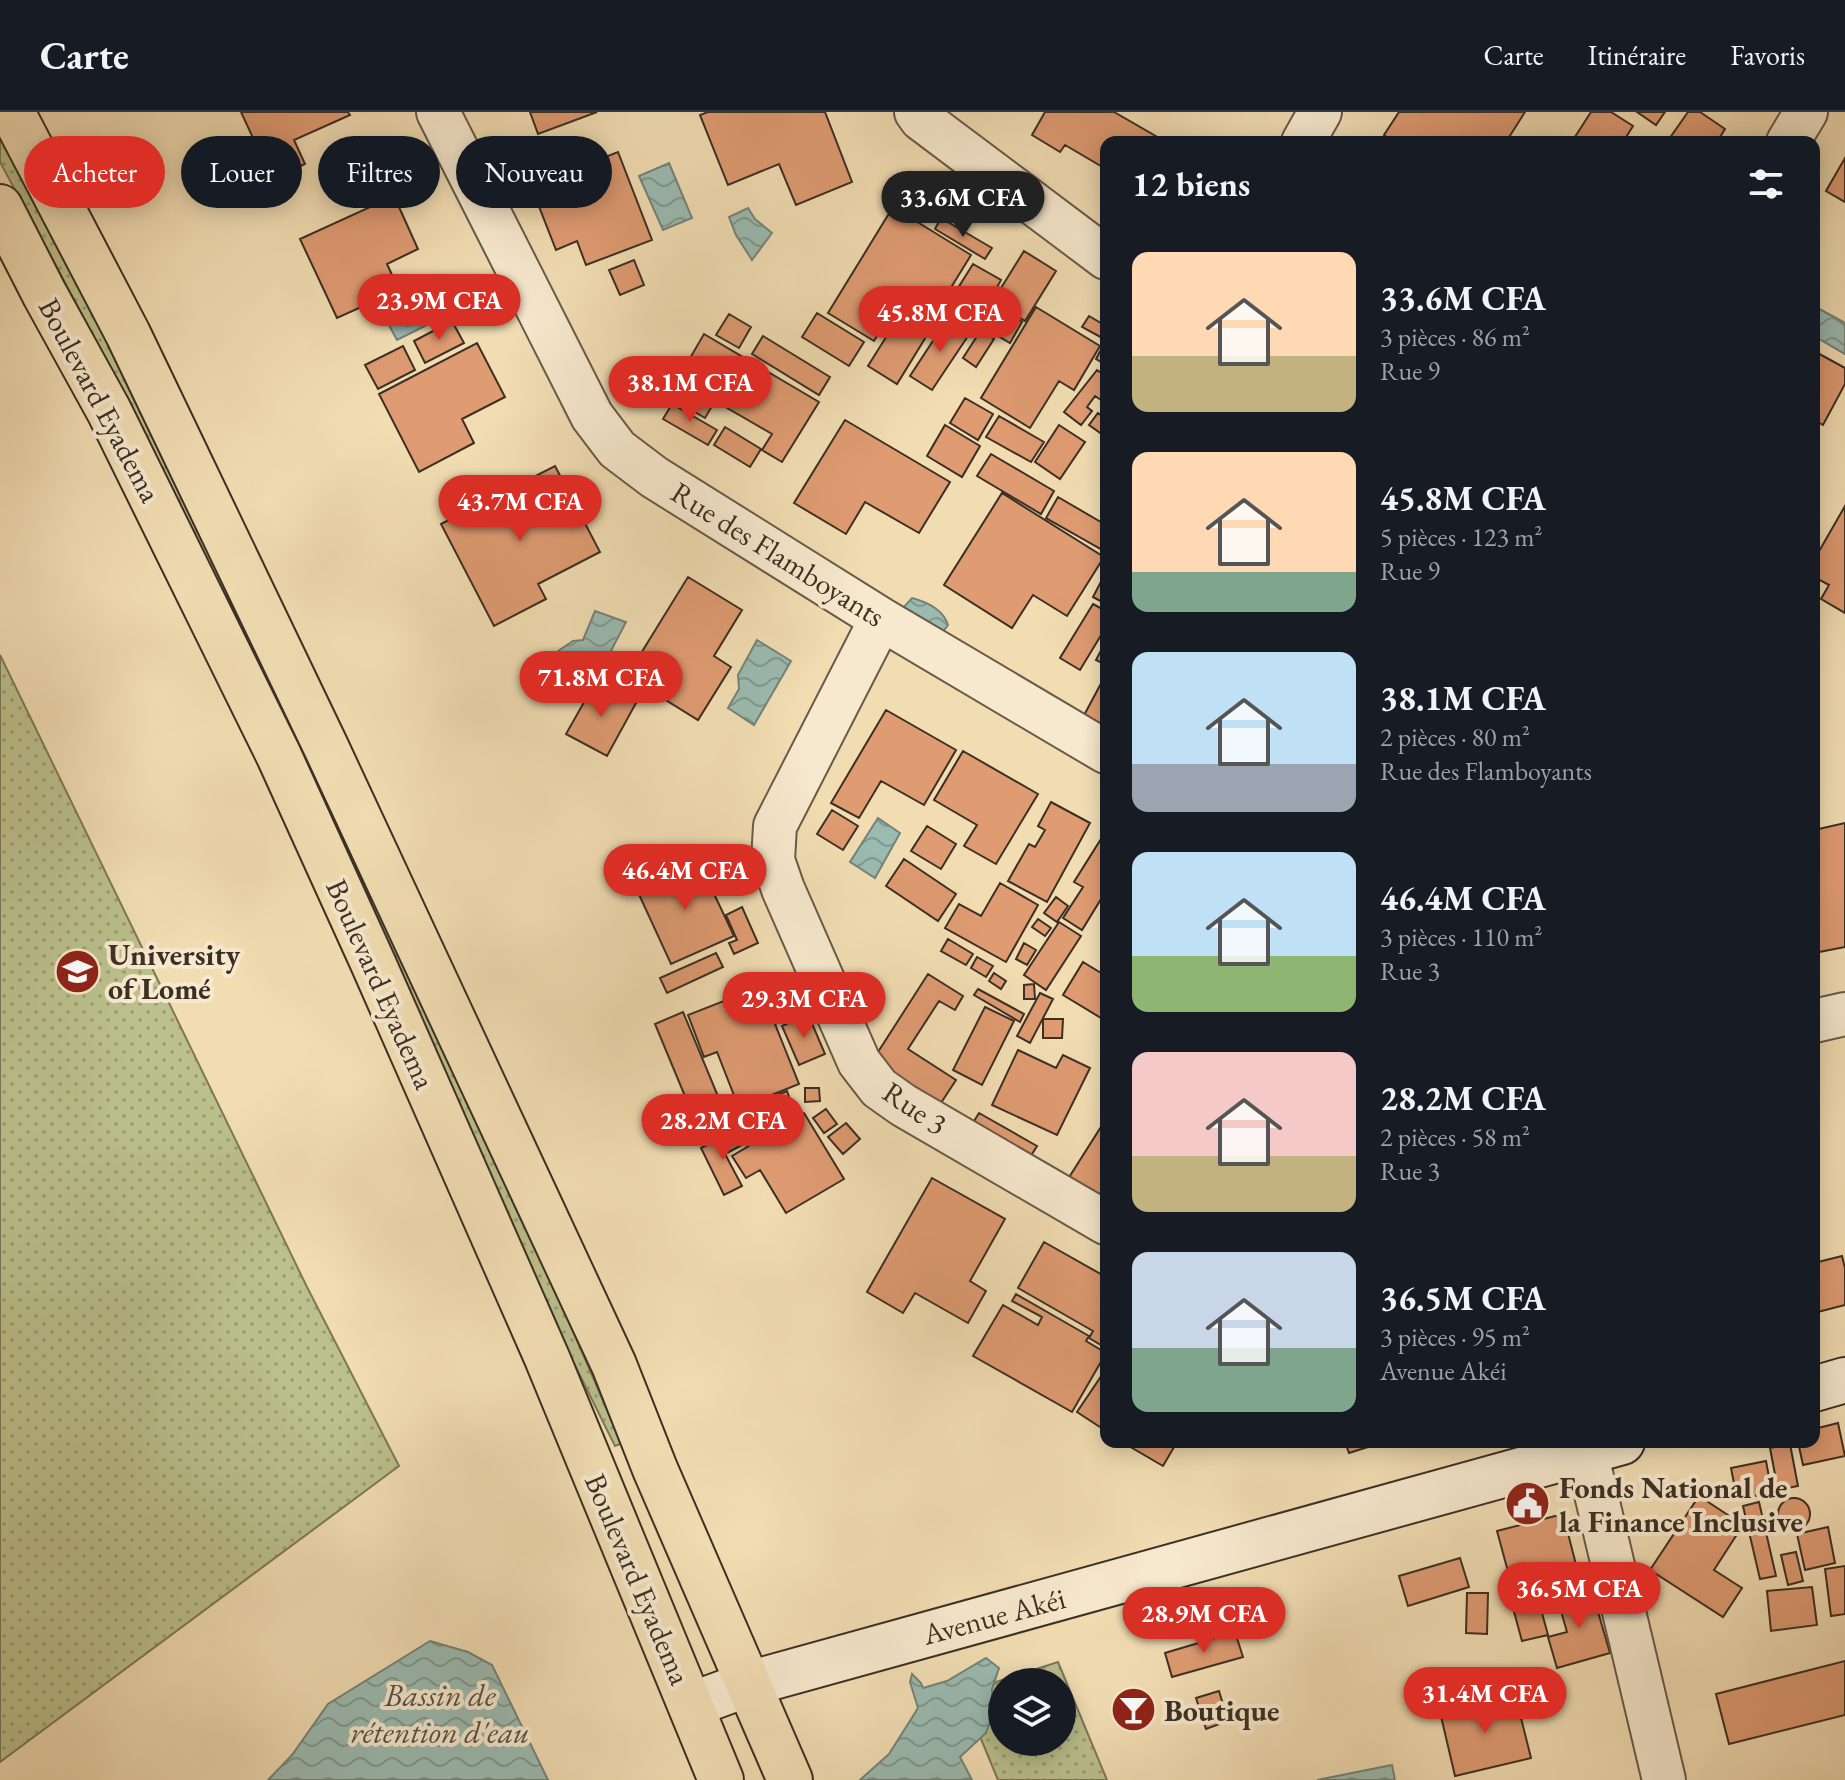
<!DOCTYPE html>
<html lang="fr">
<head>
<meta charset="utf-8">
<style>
  body { margin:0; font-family:"EB Garamond",serif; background:#242831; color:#f1f3f6; height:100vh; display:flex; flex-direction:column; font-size:30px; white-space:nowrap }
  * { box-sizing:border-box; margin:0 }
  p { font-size:26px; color:#9ea1a6 }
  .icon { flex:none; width:44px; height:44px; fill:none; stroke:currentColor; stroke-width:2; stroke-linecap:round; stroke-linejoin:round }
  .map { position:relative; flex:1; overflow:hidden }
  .details { position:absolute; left:1100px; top:24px; width:720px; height:1312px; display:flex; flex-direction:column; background:#171b24; border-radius:16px; box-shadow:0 4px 20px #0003 }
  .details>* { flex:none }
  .guide { position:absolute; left:24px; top:24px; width:760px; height:72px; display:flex; gap:16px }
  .tools { position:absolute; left:988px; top:1556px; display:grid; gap:16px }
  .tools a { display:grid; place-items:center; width:88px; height:88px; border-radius:50%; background:#171b24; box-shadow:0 4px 20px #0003; font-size:40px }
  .price { position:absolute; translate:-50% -68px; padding:0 18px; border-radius:28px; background:#d93025; color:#fff; font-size:26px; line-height:52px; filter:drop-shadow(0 2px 4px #0008) }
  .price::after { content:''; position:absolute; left:50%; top:48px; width:24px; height:18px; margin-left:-12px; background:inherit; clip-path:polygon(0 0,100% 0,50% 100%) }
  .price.active { background:#222; color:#fff }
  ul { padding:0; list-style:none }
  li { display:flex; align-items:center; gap:24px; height:200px; padding:0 32px }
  li span { display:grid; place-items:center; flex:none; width:224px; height:160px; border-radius:16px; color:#555 }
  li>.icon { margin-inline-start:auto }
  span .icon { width:96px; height:96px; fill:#fffc; stroke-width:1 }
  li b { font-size:34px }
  h2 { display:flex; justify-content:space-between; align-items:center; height:96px; padding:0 32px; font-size:34px }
  .pill { padding:0 28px; border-radius:36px; background:#171b24; box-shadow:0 4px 20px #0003; font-size:28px; line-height:72px }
  .pill.active { background:#d93025; color:#fff }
  header { display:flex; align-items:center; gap:48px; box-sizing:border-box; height:112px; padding:0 40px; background:#171b24; border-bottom:2px solid #363941 }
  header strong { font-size:38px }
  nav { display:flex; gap:44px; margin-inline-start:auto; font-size:28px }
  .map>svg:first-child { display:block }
</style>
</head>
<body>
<header>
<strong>Carte</strong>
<nav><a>Carte</a><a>Itinéraire</a><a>Favoris</a></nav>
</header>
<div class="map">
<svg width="1845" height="1668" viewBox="0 0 1845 1668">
  <defs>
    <pattern id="grass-dots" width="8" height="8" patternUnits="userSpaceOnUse" patternTransform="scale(2)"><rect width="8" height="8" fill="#bbc08c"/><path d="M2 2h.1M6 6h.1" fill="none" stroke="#999c72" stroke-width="1.8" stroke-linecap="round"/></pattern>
    <pattern id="water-waves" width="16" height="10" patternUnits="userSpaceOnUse" patternTransform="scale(2)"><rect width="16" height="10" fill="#9bbbb1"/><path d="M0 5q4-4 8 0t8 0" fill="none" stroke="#809890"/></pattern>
  </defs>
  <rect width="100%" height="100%" fill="#f2ddb3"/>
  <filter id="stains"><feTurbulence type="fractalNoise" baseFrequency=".0025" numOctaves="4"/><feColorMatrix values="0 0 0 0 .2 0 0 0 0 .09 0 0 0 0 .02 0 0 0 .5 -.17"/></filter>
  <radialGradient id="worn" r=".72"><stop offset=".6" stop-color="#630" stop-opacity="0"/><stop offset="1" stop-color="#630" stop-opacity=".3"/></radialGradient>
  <path fill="url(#grass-dots)" stroke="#7c7858" stroke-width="2" fill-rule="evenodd" d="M0,16L191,381L530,1119L619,1326L620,1332L615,1334L551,1205L299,644L178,388L113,260L0,50Z
    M0,543L307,1175L399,1354L0,1650Z
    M1058,1550L1107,1668H998L962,1581ZM1002,1570H1062V1630H1002Z"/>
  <path fill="url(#water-waves)" stroke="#758379" stroke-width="2" d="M669,51L692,106L663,118L639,64Z
    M748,96L755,107L772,121L752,148L736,123L729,105Z
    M430,183L441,206L397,228L385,206Z
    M1814,194L1845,211V242L1814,224Z
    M912,486C927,490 943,497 948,513L939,525L901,498Z
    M595,499L626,510L600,560L578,551L564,555L556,551L558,539L573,529L583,528Z
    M757,528L791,549L754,613L728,596L739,577L738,563Z
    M878,706L900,721L875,766L850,750Z
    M430,1529L468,1540L492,1553L548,1668H268L292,1643L328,1592Z
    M986,1546L999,1556L992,1577L993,1594L991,1607L986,1621L960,1645L972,1668H860L889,1642L918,1596L910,1570L912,1562L921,1571L923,1576L947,1569Z
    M1392,1653L1395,1668H1317Z"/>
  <path fill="#df9b72" stroke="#3c2f24" stroke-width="2" d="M241,0H348L350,3L294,28L305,52L272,67Z
    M530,0H597L538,22Z
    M708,0H825L852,70L796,93L779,52L728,73L700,3Z
    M1045,0H1114L1166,30H1106V57L1065,33L1060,40L1032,23Z
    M1399,0H1525L1506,30H1452L1445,26L1443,30H1394L1384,23Z
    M1591,0H1611L1633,14L1623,30H1576L1573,28Z
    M1637,0H1665L1656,13Z
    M1688,0H1700L1725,17L1717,30H1667Z
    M618,40L652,128L586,153L577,129L556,138L531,74Z
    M1845,46V90L1826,79Z
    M394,84L418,137L387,152L399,178L337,206L300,127Z
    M893,95L971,143L936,200L904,181L874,229L828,201Z
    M941,106L992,136L985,147L935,117Z
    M1024,139L1056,159L1025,209L993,189Z
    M634,148L644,173L620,183L609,158Z
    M973,152L1001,168L987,193L958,176Z
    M960,187L985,204L976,218L951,201Z
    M995,195L1022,210L1010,231L983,215Z
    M1036,195L1100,234L1074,278L1059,269L1030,316L981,286Z
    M903,198L932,215L897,272L868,254Z
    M817,201L864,230L849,254L802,225Z
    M729,202L751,215L739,236L716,223Z
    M1089,204L1106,214V228L1082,215Z
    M948,206L970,221L932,278L910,264Z
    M452,209L464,231L425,251L414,229Z
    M981,218L994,227L976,255L963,246Z
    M704,222L819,290L782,350L762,338L772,322L715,289L705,306L668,284Z
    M763,224L830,265L819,283L752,242Z
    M477,231L505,285L462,307L474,331L419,360L379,282Z
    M1104,232L1106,233V253L1096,247Z
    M403,234L415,258L378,277L365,253Z
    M1814,239L1845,256V272L1823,313L1814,308Z
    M1097,258L1103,262L1106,258V281L1101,288L1095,284L1087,295L1092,299L1081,313L1064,300Z
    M965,286L993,302L978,328L950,311Z
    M672,292L717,318L708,333L663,307Z
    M1098,301L1106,307V325L1089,313Z
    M999,304L1044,330L1031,350L986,325Z
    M845,308L950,370L919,421L865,390L846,422L794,391Z
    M945,313L980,334L962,365L927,344Z
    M1059,313L1085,330L1060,367L1035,350Z
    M725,315L761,337L750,355L714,333Z
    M991,342L1054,379L1041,402L977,364Z
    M555,354L600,440L538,472L546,487L494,514L441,412Z
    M1002,381L1104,445L1067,504L1033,483L1012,516L944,473Z
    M1058,385L1106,413V440L1046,406Z
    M1845,394V501L1821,487L1829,473L1814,465V448Z
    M1106,460V492L1093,485Z
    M688,465L742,498L714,544L731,555L698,608L627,564Z
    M1093,492L1106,499V515L1080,558L1060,546Z
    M1106,529V553L1096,548Z
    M1105,564L1106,595L1103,602L1106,604V619L1082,607Z
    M596,569L636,591L607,644L566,622Z
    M886,598L956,638L924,693L881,669L859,706L831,691Z
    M963,639L1038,682L996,752L964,734L977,713L934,688Z
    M1051,690L1090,711L1047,790L1008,769L1029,732L1035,735L1045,718L1038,714Z
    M832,698L858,714L843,738L817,722Z
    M1845,711V835L1814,841V718Z
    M927,714L956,732L941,757L911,739Z
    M1106,719V779L1082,818L1063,806L1083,775L1074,770Z
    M904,747L956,782L938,809L886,774Z
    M698,748L734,824L671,852L636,776Z
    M1000,771L1038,793L1006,850L945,816L959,792L981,804Z
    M1056,785L1068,794L1057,810L1044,801Z
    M742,795L758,831L734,842L729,831L737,828L726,803Z
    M1038,807L1051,816L1045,824L1032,815Z
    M1059,810L1081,824L1046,878L1024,863Z
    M948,827L973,842L966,853L941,839Z
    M1024,831L1036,838L1027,853L1016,847Z
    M716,841L723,855L667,881L660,866Z
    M977,845L993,854L986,865L971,856Z
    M1083,850L1106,864V909L1063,883Z
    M994,861L1006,869L1001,877L989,869Z
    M928,862L963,884L955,898L939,889L908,937L956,968L939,994L871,951Z
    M775,869L790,906L775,912L799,972L739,996L717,940L704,945L688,903Z
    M1034,872L1035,887H1024V873Z
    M978,877L1024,902L1020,910L974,883Z
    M1040,881L1053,887L1030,931L1017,924Z
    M985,895L1014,909L982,973L953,958Z
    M683,900L732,1018L704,1030L655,912Z
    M808,902L825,942L799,953L782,914Z
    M1043,907H1063L1062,926H1043Z
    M1018,938L1056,956L1063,943L1090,956L1057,1023L992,993Z
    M805,976H819L820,989L805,990Z
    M787,979L794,999L742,1020L734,1001Z
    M826,997L837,1012L824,1021L813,1006Z
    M804,1001L844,1067L786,1101L760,1058L746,1066L732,1044Z
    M979,1001L1037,1034L1029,1047L971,1014Z
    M1106,1007V1074L1098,1086L1068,1067Z
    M846,1011L860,1027L843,1042L828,1025Z
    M735,1019L742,1033L725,1042L742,1074L724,1083L701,1036Z
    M932,1066L1005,1107L970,1169L986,1179L968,1211L915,1181L903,1201L867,1180Z
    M1044,1130L1106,1165V1236L1089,1226L1093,1219L1018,1176Z
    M1842,1144L1845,1156V1193L1814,1201V1151Z
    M1016,1182L1089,1224L1086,1229L1106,1241L1072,1300L973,1244L1003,1193L1038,1213L1042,1205L1012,1189Z
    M1106,1257V1319L1077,1300Z
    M1838,1311L1845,1344L1803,1353L1798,1330H1814V1317Z
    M1122,1330H1177L1163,1354Z
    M1345,1330H1384L1349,1341Z
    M1790,1332L1798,1374L1778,1378L1770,1336Z
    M1766,1349L1772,1381L1737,1387L1731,1356Z
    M1699,1384L1743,1413L1714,1458L1742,1476L1723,1505L1650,1458Z
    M1778 1402a16 16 0 1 1 32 0a16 16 0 1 1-32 0Z
    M1759,1390L1776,1464L1760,1467L1743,1394Z
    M1563,1402L1581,1472L1516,1489L1497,1419Z
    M1828,1415L1835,1451L1805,1458L1797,1422Z
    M1796,1440L1803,1469L1788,1473L1781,1443Z
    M1460,1446L1469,1475L1408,1494L1399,1464Z
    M1845,1454V1502L1831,1504L1825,1457Z
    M1812,1475L1817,1513L1771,1519L1767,1479Z
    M1591,1476L1610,1541L1557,1556L1548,1525L1567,1520L1557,1485Z
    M1467,1481H1488L1487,1522L1466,1521Z
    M1539,1490L1548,1523L1522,1529L1513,1496Z
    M1235,1520L1243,1545L1172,1565L1165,1541Z
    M1845,1549V1603L1729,1632L1716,1582Z
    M1219,1579L1228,1609L1206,1617L1196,1586Z
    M1515,1582L1531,1646L1455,1664L1440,1600Z"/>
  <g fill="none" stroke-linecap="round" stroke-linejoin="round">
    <defs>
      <path id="minor" d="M438,0L592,304L617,337L654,365L881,507L1106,640
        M916,0L921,7L1106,146
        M1303,30L1320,0
        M1788,30L1806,0
        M881,507L775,714L773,748L783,777L859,950L879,976L903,993L1106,1111
        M1814,909L1845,902
        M1586,1340L1664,1668"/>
      <path id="secondary" d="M1814,1277L1845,1268
        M691,1593L748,1572L1622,1330"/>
      <path id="trunk" d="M12,0L128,222L326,635L539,1092L614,1253L655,1357L790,1668
        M0,95L45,183L109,299L279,644L373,851L547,1246L721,1668"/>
    </defs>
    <use href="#minor" stroke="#6a5a48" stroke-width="46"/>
    <use href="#secondary" stroke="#3c2f24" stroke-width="48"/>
    <use href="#trunk" stroke="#3c2f24" stroke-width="48"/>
    <use href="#minor" stroke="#f7e9ce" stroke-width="42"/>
    <use href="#secondary" stroke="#f7e9ce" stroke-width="44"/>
    <use href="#trunk" stroke="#f2ddb3" stroke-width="44"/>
  </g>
  <defs>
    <symbol id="university-disc" viewBox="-11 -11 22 22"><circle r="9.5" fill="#8f2418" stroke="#f7e9ce"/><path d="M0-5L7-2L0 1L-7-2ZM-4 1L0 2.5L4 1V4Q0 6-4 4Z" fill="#fff"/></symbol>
    <symbol id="civic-disc" viewBox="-11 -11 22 22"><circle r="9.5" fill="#8f2418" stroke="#f7e9ce"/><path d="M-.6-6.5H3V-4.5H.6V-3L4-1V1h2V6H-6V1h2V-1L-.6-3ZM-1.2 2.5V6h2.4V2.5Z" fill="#fff"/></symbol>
    <symbol id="bar-disc" viewBox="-11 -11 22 22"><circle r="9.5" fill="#8f2418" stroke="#f7e9ce"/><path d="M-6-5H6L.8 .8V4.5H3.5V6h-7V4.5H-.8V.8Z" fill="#fff"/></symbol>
  </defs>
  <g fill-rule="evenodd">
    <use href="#university-disc" x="52" y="834" width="51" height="51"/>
    <use href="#civic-disc" x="1502" y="1366" width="51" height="51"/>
    <use href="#bar-disc" x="1108" y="1572" width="51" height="51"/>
  </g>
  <g text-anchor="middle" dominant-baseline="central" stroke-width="8" stroke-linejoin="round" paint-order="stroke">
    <g font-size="30" fill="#3c2f24" stroke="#f7e9ce">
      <text transform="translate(100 288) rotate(62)">Boulevard Eyadema</text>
      <text transform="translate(778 442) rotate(32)">Rue des Flamboyants</text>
      <text transform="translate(381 872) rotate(66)">Boulevard Eyadema</text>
      <text transform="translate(915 996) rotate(34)">Rue 3</text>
      <text transform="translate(638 1467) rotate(67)">Boulevard Eyadema</text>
      <text transform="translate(994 1504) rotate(-15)">Avenue Akéi</text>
    </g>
    <g font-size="30" font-weight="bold" fill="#3c2f24" stroke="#f7e9ce" text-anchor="start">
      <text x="108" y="842">University<tspan x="108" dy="34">of Lomé</tspan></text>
      <text x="1559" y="1375">Fonds National de<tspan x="1559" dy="34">la Finance Inclusive</tspan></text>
      <text x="1164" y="1598">Boutique</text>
    </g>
    <g font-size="32" font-style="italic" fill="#545247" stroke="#f7e9ce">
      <text x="440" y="1583">Bassin de<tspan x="440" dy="37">rétention d'eau</tspan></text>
    </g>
  </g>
  <rect width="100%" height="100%" filter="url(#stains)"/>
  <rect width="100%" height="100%" fill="url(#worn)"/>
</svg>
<div class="tools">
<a><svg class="icon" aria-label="layers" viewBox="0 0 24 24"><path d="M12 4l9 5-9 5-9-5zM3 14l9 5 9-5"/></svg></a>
</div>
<b class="price active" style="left:963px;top:127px">33.6M CFA</b>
<b class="price" style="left:439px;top:230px">23.9M CFA</b>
<b class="price" style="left:940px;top:242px">45.8M CFA</b>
<b class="price" style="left:690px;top:312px">38.1M CFA</b>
<b class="price" style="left:520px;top:431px">43.7M CFA</b>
<b class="price" style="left:601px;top:607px">71.8M CFA</b>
<b class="price" style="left:685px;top:800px">46.4M CFA</b>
<b class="price" style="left:804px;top:928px">29.3M CFA</b>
<b class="price" style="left:723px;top:1050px">28.2M CFA</b>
<b class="price" style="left:1579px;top:1518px">36.5M CFA</b>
<b class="price" style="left:1204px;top:1543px">28.9M CFA</b>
<b class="price" style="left:1485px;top:1623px">31.4M CFA</b>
<div class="guide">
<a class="pill active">Acheter</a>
<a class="pill">Louer</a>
<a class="pill">Filtres</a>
<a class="pill">Nouveau</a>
</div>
<section class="details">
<h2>12 biens<svg class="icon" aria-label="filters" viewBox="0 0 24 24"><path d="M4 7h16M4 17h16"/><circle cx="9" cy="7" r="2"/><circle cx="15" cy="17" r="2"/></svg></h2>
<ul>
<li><span style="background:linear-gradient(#ffd9b3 65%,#c2b280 0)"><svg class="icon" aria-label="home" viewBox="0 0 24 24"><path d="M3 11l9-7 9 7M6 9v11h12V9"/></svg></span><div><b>33.6M CFA</b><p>3 pièces · 86 m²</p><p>Rue 9</p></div></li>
<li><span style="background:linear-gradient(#ffd9b3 75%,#7fa58c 0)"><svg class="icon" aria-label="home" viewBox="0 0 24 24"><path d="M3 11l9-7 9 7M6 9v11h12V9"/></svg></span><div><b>45.8M CFA</b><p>5 pièces · 123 m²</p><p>Rue 9</p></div></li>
<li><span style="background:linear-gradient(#bfe0f5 70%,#9aa5b1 0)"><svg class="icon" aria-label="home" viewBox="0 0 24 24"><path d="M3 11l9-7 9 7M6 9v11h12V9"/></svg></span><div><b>38.1M CFA</b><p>2 pièces · 80 m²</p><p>Rue des Flamboyants</p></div></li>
<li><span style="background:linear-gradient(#bfe0f5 65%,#8fb573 0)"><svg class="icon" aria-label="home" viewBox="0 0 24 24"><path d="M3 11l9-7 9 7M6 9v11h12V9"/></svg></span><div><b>46.4M CFA</b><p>3 pièces · 110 m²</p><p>Rue 3</p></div></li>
<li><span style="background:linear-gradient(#f6c9c9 65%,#c2b280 0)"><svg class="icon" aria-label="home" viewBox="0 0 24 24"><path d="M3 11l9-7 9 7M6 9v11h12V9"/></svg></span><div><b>28.2M CFA</b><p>2 pièces · 58 m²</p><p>Rue 3</p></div></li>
<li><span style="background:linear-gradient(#c9d6e8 60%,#7fa58c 0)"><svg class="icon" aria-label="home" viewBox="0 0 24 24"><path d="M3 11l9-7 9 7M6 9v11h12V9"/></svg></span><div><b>36.5M CFA</b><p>3 pièces · 95 m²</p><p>Avenue Akéi</p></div></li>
</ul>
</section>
</div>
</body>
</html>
